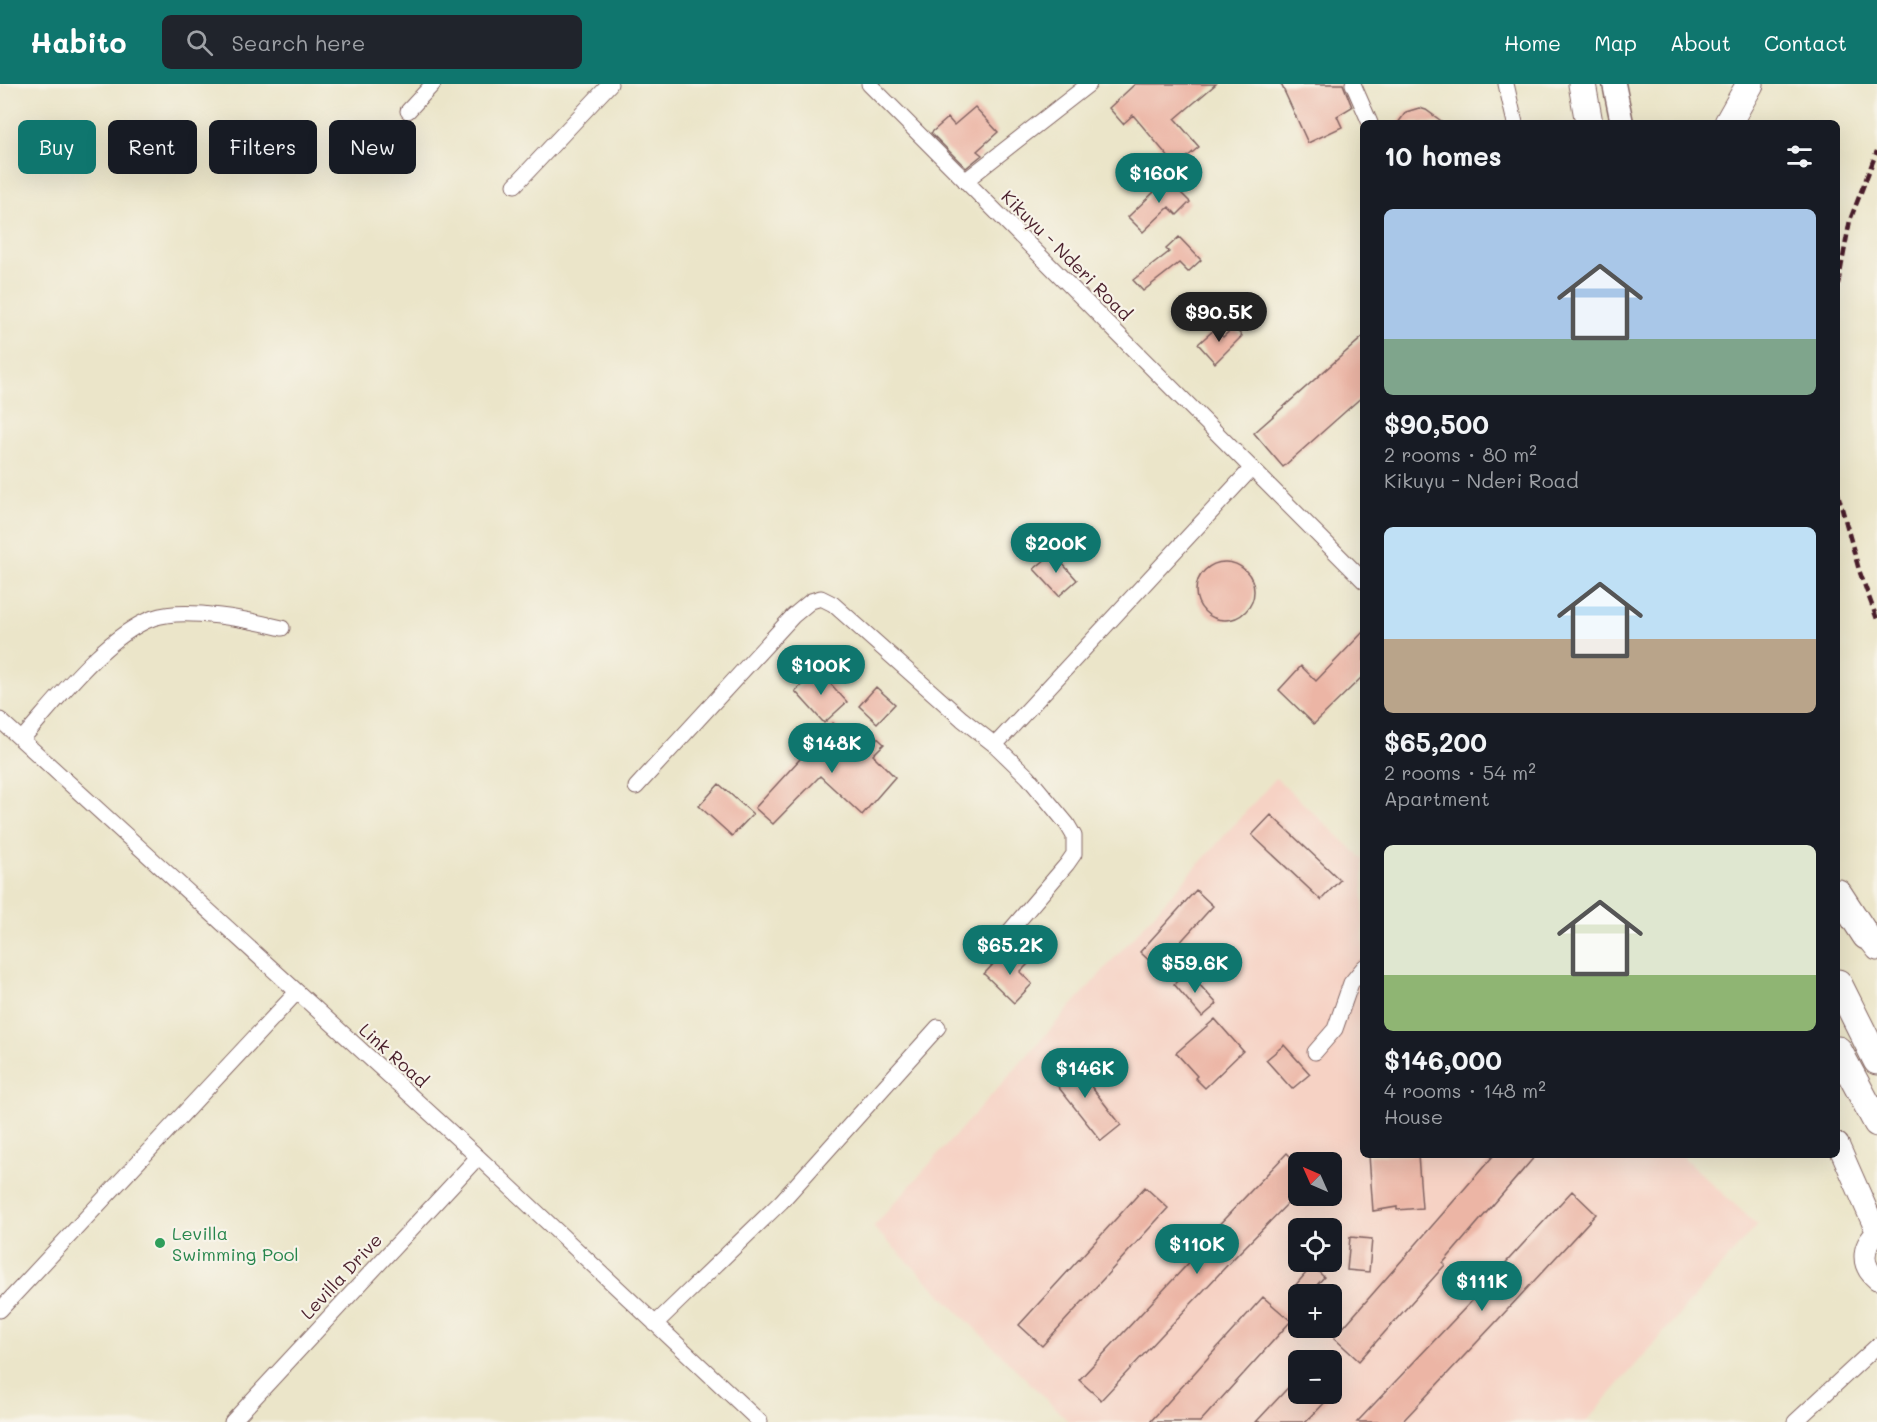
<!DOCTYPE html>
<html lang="en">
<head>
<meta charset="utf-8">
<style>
  body { margin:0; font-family:Mali,sans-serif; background:#20242c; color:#f1f3f6; height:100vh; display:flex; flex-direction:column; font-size:22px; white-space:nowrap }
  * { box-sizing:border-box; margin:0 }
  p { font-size:20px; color:#9ea1a6 }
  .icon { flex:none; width:33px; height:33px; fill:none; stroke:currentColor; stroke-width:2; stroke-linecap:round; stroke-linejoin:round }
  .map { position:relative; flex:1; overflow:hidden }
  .panel { position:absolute; left:1360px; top:36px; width:480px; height:1038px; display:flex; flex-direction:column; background:#171b24; border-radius:9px; box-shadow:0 6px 24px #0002 }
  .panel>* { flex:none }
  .hud { position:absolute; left:18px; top:36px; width:570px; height:54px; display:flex; gap:12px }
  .needle { width:39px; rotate:315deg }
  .controls { position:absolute; left:1288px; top:1068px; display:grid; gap:12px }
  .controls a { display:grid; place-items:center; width:54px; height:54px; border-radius:9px; background:#171b24; box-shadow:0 6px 24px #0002; font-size:30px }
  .price { position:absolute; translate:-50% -51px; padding:0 14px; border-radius:21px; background:#0f766e; color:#fff; font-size:20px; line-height:39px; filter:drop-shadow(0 2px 3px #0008) }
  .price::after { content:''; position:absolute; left:50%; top:36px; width:18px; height:14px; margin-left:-9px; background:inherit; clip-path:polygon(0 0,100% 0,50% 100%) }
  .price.on { background:#222; color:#fff }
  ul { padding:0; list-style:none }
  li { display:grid; align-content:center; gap:12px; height:318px; padding:0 24px }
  li span { display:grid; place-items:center; height:186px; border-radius:9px; color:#555 }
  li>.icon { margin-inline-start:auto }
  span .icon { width:108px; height:108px; fill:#fffc; stroke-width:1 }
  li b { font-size:26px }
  h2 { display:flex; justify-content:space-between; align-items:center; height:72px; padding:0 24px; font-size:26px }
  .pill { padding:0 21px; border-radius:9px; background:#171b24; box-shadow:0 6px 24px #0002; font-size:21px; line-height:54px }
  .pill.on { background:#0f766e; color:#fff }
  header { display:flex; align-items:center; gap:36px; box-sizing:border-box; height:84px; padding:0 30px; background:#0f766e; color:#fff }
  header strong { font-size:28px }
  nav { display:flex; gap:33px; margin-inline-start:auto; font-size:21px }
  .search { width:420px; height:54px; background:#20242c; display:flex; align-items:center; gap:15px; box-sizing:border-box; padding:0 21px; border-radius:9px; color:#9ea1a6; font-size:22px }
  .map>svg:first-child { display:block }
</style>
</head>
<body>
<header>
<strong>Habito</strong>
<div class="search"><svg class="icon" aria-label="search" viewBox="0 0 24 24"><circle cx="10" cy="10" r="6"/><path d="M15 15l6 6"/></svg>Search here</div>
<nav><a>Home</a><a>Map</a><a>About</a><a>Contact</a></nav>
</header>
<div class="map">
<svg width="1877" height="1338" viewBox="0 0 1877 1338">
  <rect width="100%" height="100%" fill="#f7f3e8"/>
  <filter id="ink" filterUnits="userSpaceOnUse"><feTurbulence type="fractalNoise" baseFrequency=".0167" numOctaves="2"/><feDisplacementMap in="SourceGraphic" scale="12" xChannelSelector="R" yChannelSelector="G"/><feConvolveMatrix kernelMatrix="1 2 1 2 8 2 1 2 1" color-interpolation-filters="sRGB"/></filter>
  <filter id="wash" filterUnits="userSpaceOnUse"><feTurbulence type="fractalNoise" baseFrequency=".008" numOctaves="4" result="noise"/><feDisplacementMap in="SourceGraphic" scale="24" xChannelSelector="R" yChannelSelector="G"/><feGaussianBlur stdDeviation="1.35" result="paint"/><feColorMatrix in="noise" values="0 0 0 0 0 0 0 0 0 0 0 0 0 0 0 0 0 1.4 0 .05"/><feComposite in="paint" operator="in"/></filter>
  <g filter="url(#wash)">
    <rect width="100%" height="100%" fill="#ebe5c9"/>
    <path fill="#f6d2c4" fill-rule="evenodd" d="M1276,694L1363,775L1364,1071H1681L1757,1141L1586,1338H1069L873,1143ZM1299,1078H1332V1112H1299ZM1299,1144H1332V1178H1299ZM1299,1210H1332V1244H1299ZM1299,1276H1332V1310H1299Z"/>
    <g id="blocks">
      <path fill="#ecb5a5" d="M1135,0H1216L1175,35L1199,63L1176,82L1133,31L1123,40L1109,24Z
        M1281,0H1343L1352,23L1337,32L1342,43L1308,59Z
        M975,23L998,48L977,67L982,71L966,84L931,49L948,34L954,41Z
        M1419,24L1426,26L1444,39H1398L1406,28Z
        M1163,91L1190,118L1177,131L1169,123L1143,148L1128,133L1154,108L1150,104Z
        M1179,153L1201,176L1188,188L1179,179L1143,207L1133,196L1169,168L1166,165Z
        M1234,243L1242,252L1215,279L1198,260L1215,245L1223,253Z
        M1364,252V311L1283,383L1254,349Z
        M1053,469L1077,496L1059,512L1034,485Z
        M1196 507a29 29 0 1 1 58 0a29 29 0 1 1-58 0Z
        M1364,547V591L1314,640L1279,606L1301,582L1316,597Z
        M818,586L847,618L824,639L795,607Z
        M876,603L895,620L877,639L859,622Z
        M833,639L859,663L872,649L884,660L873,671L895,693L862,731L820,692L773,740L755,724Z
        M719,700L753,730L732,752L699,722Z
        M1271,731L1340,796L1321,816L1252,751Z
        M1196,806L1213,822L1157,884L1140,868Z
        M1016,868L1028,880L1020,888L1032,900L1014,919L984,890L1002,871L1008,876Z
        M1188,888L1217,920L1202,933L1174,900Z
        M1215,935L1243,967L1205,1004L1195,994L1197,992L1176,969Z
        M1284,961L1310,990L1292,1005L1266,976Z
        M1069,974L1121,1041L1101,1057L1048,990Z
        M1287,1069L1299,1081V1108L1234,1174L1101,1316L1079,1296L1213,1153L1210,1150Z
        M1369,1071H1418L1422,1124L1397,1126V1123L1373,1127Z
        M1494,1071H1536L1443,1179L1445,1181L1359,1277L1334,1254Z
        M1145,1103L1168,1124L1042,1262L1019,1241Z
        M1572,1107L1596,1130L1495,1239L1402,1338H1357L1486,1202L1485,1201Z
        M1350,1153L1372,1155L1369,1188L1347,1186Z
        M1312,1182L1324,1193L1309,1210H1303L1294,1203Z
        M1263,1213L1291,1237L1200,1338H1150Z
        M1299,1292V1310H1333L1306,1338H1256Z"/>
    </g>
  </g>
  <g filter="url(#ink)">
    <use href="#blocks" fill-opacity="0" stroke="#826462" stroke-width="1.5"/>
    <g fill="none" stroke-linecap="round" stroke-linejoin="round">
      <defs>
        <path id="street" d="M869,0L1364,497
          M1353,0L1370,39
          M1506,0L1515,39
          M408,27L433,0
          M965,97L1089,0
          M515,101L610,0
          M0,636L478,1073L760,1338
          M22,655C56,617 105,552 153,534C185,523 249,536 282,544
          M995,661L1252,384
          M636,703L793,532L811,517L821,514L833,520L962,635L995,661L1028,693L1067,740L1074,752V770L1067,780L1003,855
          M1315,968L1335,945L1351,899L1364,883
          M0,1226L296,909
          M655,1240L781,1118L938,943
          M232,1338L478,1073
          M1795,1338L1877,1262"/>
        <path id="secondary" d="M1866,852L1877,866
          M1838,1060L1877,1149
          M1877,1149C1861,1163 1861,1182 1877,1195"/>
        <path id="primary" d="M1614,0L1622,39"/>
        <path id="highway" d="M1582,0L1589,39
          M1728,39L1750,0
          M1838,809L1866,852
          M1838,899L1877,977
          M1838,966L1877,1039"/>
      </defs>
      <use href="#street" stroke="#826462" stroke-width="17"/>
      <use href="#secondary" stroke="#826462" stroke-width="23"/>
      <use href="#primary" stroke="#826462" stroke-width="25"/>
      <use href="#highway" stroke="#826462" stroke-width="29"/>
      <use href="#street" stroke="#fff" stroke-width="15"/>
      <use href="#secondary" stroke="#fff" stroke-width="21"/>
      <use href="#primary" stroke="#fff" stroke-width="22"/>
      <use href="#highway" stroke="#fff" stroke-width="27"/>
      <path stroke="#4a1f2b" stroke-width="4.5" stroke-dasharray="9 4.5" stroke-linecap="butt" d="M1838,200L1850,136L1877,67
        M1838,410L1859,486L1877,535"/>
    </g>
  </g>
  <circle fill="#2e9e5b" stroke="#f7f3e8" stroke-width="2" cx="160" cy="1159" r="6"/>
  <g text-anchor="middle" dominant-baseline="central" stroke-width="4.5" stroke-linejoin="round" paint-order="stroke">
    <g font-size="18" fill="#4a1f2b" stroke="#f7f3e8">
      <text transform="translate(1067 171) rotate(45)">Kikuyu - Nderi Road</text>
      <text transform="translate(394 971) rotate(42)">Link Road</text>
      <text transform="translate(341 1192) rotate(-47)">Levilla Drive</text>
    </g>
    <g font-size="18" fill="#27864d" stroke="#f7f3e8" text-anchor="start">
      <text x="172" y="1149">Levilla<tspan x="172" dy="21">Swimming Pool</tspan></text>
    </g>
  </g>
</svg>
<div class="controls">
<a><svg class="needle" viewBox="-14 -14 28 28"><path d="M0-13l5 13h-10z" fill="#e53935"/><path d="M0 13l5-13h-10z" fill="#9ea1a6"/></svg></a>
<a><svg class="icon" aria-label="locate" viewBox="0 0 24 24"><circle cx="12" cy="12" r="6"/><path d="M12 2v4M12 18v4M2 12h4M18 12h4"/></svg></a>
<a>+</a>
<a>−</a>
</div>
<b class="price" style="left:1159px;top:120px">$160K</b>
<b class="price on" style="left:1219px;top:259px">$90.5K</b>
<b class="price" style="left:1056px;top:490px">$200K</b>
<b class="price" style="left:821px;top:612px">$100K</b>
<b class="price" style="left:832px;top:690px">$148K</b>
<b class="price" style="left:1010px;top:892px">$65.2K</b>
<b class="price" style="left:1195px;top:910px">$59.6K</b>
<b class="price" style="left:1085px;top:1015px">$146K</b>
<b class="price" style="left:1197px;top:1191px">$110K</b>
<b class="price" style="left:1482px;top:1228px">$111K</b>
<div class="hud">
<a class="pill on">Buy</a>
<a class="pill">Rent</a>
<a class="pill">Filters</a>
<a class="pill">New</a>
</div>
<section class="panel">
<h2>10 homes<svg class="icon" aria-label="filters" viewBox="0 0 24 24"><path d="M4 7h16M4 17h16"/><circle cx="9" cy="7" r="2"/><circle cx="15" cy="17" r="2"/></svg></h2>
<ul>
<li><span style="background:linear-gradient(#a9c7e8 70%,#7fa58c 0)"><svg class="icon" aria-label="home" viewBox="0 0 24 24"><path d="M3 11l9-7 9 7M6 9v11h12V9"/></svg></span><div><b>$90,500</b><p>2 rooms · 80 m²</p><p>Kikuyu - Nderi Road</p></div></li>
<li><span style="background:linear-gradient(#bfe0f5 60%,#b9a48a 0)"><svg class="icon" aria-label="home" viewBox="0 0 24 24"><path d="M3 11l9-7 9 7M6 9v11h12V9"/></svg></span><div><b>$65,200</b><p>2 rooms · 54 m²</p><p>Apartment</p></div></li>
<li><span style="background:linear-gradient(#dfe7d0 70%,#8fb573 0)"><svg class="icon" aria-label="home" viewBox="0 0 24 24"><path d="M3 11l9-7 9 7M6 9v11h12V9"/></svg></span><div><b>$146,000</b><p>4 rooms · 148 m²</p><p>House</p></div></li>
</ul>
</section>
</div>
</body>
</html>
